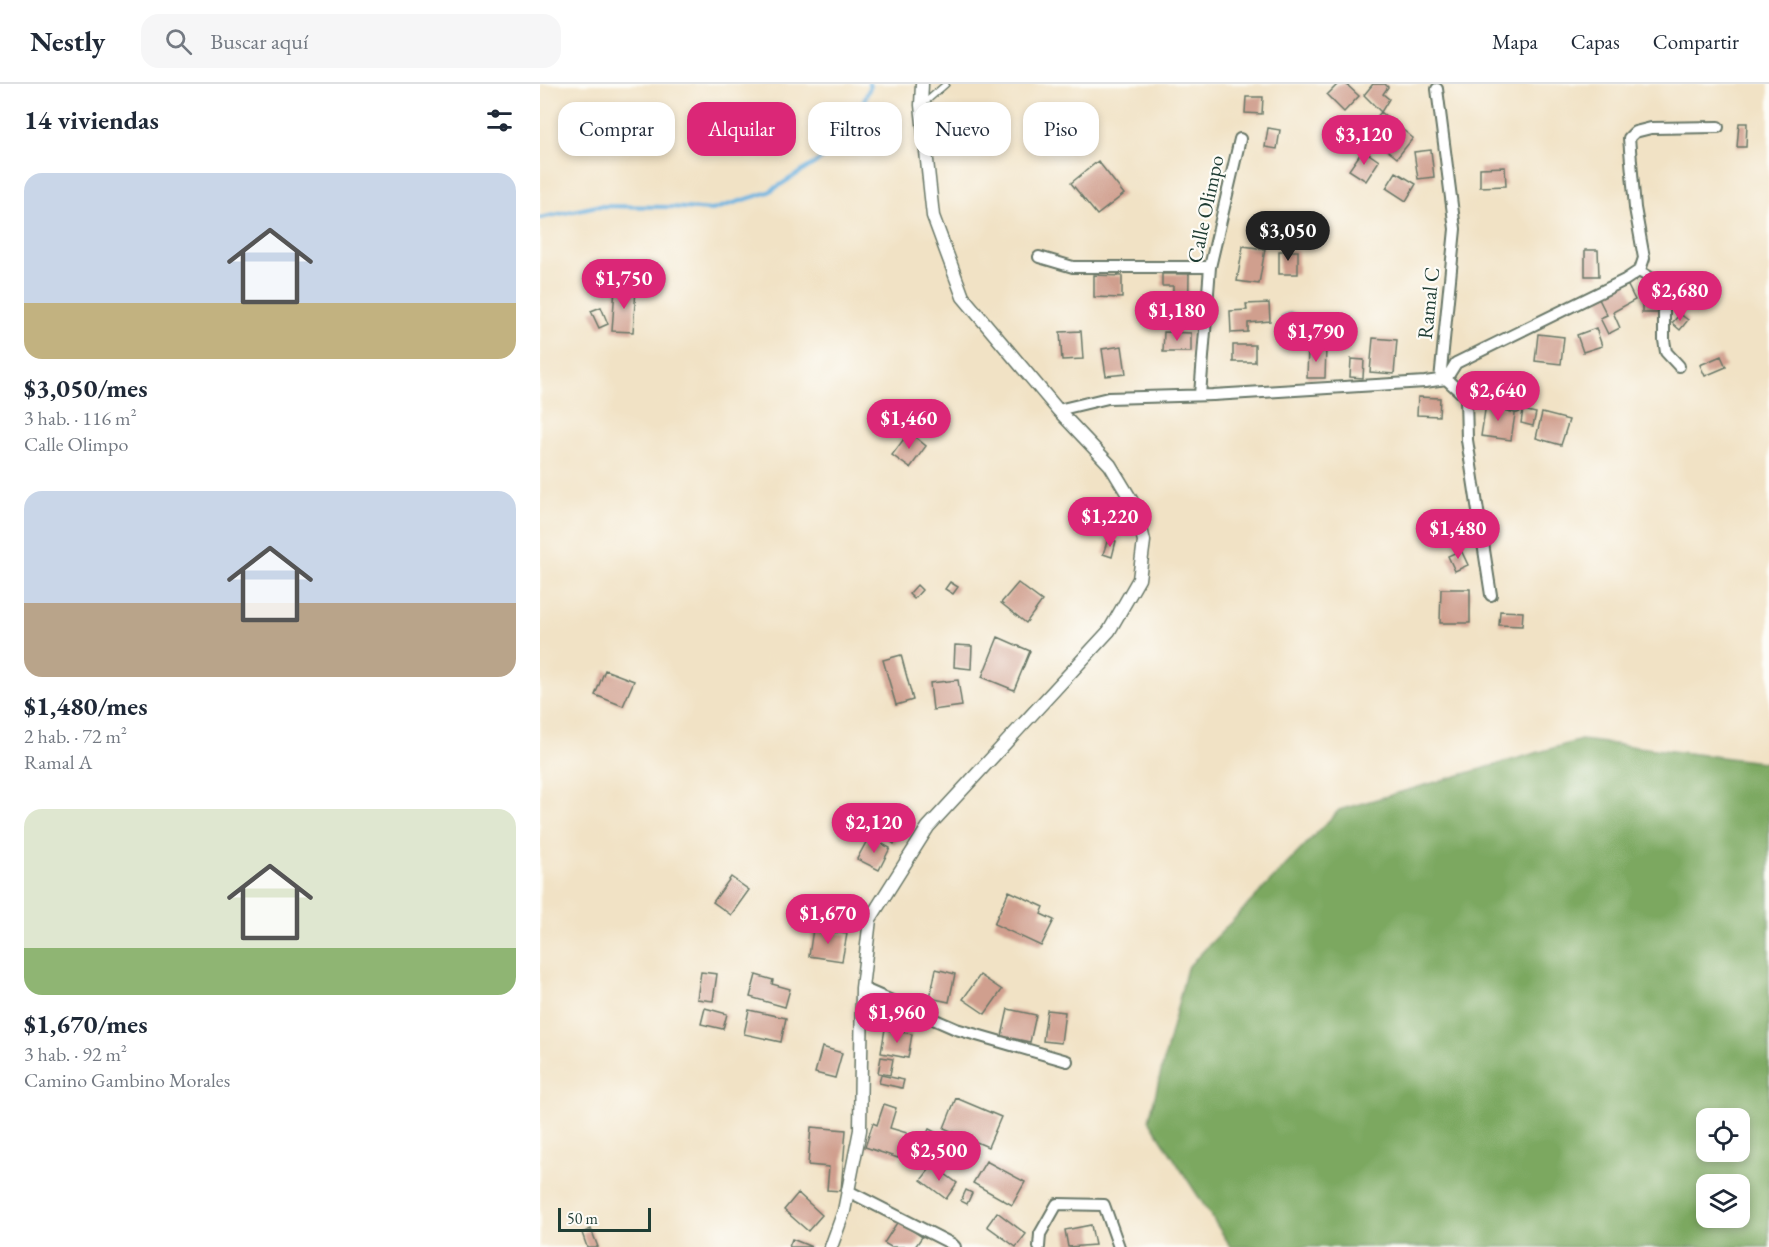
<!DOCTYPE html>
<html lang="es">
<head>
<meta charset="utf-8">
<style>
  body { margin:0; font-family:"EB Garamond",serif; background:#f6f6f7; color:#1f2937; height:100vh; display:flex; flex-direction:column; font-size:22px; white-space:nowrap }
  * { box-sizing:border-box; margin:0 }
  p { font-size:20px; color:#747a83 }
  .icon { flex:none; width:33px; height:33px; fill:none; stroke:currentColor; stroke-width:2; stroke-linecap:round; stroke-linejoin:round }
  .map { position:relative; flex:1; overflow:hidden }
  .panel { display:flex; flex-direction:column; background:#fff; width:540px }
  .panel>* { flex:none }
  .banner { position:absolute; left:18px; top:18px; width:570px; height:54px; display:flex; gap:12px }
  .fabs { position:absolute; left:1156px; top:1024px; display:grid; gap:12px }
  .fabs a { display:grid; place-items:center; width:54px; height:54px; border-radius:12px; background:#fff; box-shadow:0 3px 9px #0003; font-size:30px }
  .scale { position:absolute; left:18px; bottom:15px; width:93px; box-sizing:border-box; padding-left:6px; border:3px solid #1f3d34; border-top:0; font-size:16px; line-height:21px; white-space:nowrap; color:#1f3d34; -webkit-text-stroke:4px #fdfcf7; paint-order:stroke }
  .price { position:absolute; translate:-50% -51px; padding:0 14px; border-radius:21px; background:#db2777; color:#fff; font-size:20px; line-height:39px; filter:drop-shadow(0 2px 3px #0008) }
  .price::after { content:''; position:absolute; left:50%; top:36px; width:18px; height:14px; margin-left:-9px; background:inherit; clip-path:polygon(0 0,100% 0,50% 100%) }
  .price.active { background:#222; color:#fff }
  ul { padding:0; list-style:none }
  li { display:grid; align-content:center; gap:12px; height:318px; padding:0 24px }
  li span { display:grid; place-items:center; height:186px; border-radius:18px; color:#555 }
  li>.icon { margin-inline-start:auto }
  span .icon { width:108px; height:108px; fill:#fffc; stroke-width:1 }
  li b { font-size:26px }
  h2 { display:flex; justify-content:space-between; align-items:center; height:72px; padding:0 24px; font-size:26px }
  .pill { padding:0 21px; border-radius:18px; background:#fff; box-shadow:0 3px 9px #0003; font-size:21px; line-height:54px }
  .pill.active { background:#db2777; color:#fff }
  header { display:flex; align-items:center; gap:36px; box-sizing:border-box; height:84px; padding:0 30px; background:#fff; border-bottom:2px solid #e0e1e3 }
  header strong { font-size:28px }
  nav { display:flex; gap:33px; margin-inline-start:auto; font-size:21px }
  .search { width:420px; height:54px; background:#f6f6f7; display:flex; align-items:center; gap:15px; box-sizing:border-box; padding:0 21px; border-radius:18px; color:#747a83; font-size:22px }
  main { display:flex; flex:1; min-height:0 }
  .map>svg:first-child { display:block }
</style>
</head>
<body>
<header>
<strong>Nestly</strong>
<div class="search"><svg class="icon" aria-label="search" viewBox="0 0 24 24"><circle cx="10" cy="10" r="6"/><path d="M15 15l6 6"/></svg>Buscar aquí</div>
<nav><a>Mapa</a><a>Capas</a><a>Compartir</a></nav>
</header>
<main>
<section class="panel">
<h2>14 viviendas<svg class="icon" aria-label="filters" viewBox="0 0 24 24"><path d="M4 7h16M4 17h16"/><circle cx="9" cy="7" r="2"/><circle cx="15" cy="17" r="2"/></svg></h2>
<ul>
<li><span style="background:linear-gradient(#c9d6e8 70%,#c2b280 0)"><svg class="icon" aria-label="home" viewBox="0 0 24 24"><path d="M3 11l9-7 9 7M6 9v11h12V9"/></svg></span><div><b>$3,050/mes</b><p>3 hab. · 116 m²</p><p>Calle Olimpo</p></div></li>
<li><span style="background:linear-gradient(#c9d6e8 60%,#b9a48a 0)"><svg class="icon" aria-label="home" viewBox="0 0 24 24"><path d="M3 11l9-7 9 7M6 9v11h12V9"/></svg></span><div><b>$1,480/mes</b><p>2 hab. · 72 m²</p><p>Ramal A</p></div></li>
<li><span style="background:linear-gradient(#dfe7d0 75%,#8fb573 0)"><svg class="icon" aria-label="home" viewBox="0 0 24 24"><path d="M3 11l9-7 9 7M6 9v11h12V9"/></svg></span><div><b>$1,670/mes</b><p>3 hab. · 92 m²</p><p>Camino Gambino Morales</p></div></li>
</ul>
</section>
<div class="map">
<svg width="1229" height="1163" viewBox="0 0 1229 1163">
  <rect width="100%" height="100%" fill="#fdfcf7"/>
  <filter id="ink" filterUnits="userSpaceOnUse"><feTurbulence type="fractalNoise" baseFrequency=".0167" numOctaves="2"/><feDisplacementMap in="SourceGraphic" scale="12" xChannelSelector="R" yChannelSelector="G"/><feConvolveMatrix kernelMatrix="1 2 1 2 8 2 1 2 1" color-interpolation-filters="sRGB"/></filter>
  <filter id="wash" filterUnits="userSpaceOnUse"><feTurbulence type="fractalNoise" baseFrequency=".008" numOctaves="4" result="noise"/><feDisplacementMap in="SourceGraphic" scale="24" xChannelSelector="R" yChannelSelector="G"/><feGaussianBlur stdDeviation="1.35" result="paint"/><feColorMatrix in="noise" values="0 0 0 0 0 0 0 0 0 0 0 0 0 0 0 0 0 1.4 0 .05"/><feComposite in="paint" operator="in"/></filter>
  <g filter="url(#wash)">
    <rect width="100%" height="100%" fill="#f1e2c5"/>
    <path fill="#7ca860" stroke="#4e724a" stroke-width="1.5" fill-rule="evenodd" d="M1041,656L1229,679V1163H691L609,1036L647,884L799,726ZM1167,1035H1200V1068H1167ZM1167,1101H1200V1134H1167Z"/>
    <path fill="#67b0df" stroke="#43768a" stroke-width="1.5" d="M751,229L757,231V238L750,248L743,247L739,240L743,231Z"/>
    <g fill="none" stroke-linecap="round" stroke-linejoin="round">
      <path stroke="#67b0df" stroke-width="4" d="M0,134L57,122L130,123L172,126L229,108L305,60L330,3L329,0"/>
    </g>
    <g id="blocks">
      <path fill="#d09f8e" d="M798,0H806L819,12L804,28L787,11Z
        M833,0H845L848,3L843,10L849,15L841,28L873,54L857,74L824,48L841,28L824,11Z
        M706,13H723L722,30L705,29Z
        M1199,39H1207L1206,63H1197Z
        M728,44L740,46L737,65L725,63Z
        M527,48L539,57L530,69L518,60Z
        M823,66L839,77L826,97L809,86Z
        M891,66L894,93L878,95L874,68Z
        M558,77L584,110L557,131L531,99Z
        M965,83L966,102L940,103V84Z
        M856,88L876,100L866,117L846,104Z
        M703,162L725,165L719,200L697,197Z
        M1045,166H1058L1059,192H1045Z
        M739,167H758V190H739Z
        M622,190H649L648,243H632L633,202H622Z
        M554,191L582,192V214L554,213Z
        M1146,193L1149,211L1129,214L1126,196Z
        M1085,196L1095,216L1073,228L1080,244L1068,250L1060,234L1067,231L1057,211Z
        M1102,200H1121V229H1102Z
        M75,204L96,205L93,248L72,247Z
        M729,219L730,237L708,239V248L691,249L690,227L707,226L706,220Z
        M61,223L68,240L59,244L51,227Z
        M1140,230L1148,236L1140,246L1132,239Z
        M1056,244L1062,262L1043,268L1037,251Z
        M541,247L543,275L522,276L520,248Z
        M624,248L651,249V268H623Z
        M998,250L1024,253L1021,280L995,277Z
        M833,254L857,256L854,290L830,288Z
        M693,261H715V278H693Z
        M582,262L586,290L566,292L562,265Z
        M768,263L786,264L785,294H767Z
        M1181,272L1186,283L1165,292L1160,281Z
        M811,275L824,276L823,294L810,293Z
        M878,313L900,314L899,332L877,331Z
        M946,320L976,324L971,356L941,352Z
        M983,326L996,329L993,342L981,339Z
        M1002,329L1029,336L1021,361L996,354Z
        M369,348L386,362L370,384L352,371Z
        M568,455L576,457L572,473L563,470Z
        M921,466L928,481L915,487L908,472Z
        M410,498L418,503L413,510L405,505Z
        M478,499L502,517L486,539L461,519Z
        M377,501L382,506L374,515L369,510Z
        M901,505H930V539H900Z
        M960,527L983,528L982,542L959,541Z
        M458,553L490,567L474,606L442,593Z
        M415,561L432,562L431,585L414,583Z
        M361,571L373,616L356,621L343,576Z
        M65,586L94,597L83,622L55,611Z
        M418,596L422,622L393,626L390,599Z
        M347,726L368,741L354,760L334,745Z
        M329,753L350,764L339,786L317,775Z
        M191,793L209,806L191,831L173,818Z
        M469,807L504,823L501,830L514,836L501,862L454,840Z
        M273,845L307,850L302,877L269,872Z
        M396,885L415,890L409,918L390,914Z
        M161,888L177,890L173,917L157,915Z
        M216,891L233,896L232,900L250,905L245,923L210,913Z
        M440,891L462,906L445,930L423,915Z
        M165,924L187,930L183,945L161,940Z
        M468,925L496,931L490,958L462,952Z
        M209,926L246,934L241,958L204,950Z
        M507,926L525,928L521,959L503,957Z
        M345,945L372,950L368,974L341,969Z
        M282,963L302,969L295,994L275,989Z
        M341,973L353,975L350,991L338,989Z
        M341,991L364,996L362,1004L339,999Z
        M416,1014L461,1033L448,1063L404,1044Z
        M344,1020L356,1024L350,1044L367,1049L358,1074L325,1063L333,1039L337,1041Z
        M271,1043L306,1046L301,1107L287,1106L289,1083L268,1081Z
        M389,1045L421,1061L413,1076L382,1060Z
        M446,1077L485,1098L472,1121L433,1099Z
        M393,1081L417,1099L406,1115L381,1096Z
        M426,1106L432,1109L427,1120L421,1117Z
        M258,1109L282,1131L268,1147L244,1126Z
        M457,1128L486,1150L476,1163L447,1142Z
        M358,1137L382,1153L375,1163H351L344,1159Z
        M551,1141L555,1161L528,1163L525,1146Z
        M51,1145L58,1163H47L42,1149Z
        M252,1155L272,1163H249Z"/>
    </g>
  </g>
  <g filter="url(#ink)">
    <use href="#blocks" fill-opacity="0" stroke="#687767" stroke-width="1.5"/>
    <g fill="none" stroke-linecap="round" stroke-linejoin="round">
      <defs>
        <path id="service" d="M382,21L406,0"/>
        <path id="minor" d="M897,5L915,145L900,296
          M499,173L533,183H670
          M1099,187L1124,202V256L1126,268L1139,282
          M906,295L926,313L927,356L951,511
          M660,311L670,183L700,55
          M926,313L934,312L976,323
          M518,326L568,314L673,311L885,298L906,295L916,279L1085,196L1100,186L1104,174L1095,124L1089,54L1095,48L1111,44L1178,43
          M322,904L416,945L527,977
          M308,1107L412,1160L415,1163
          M499,1163L500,1150L517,1120L564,1121L579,1163"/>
        <path id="tertiary" d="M291,1163L304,1127L320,1046L322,904L330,835L388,743L569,547L599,495L604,457L596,424L570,381L518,326L423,213L393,132L381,21L382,0"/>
      </defs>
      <use href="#service" stroke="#687767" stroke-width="8"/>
      <use href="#minor" stroke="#687767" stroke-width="14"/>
      <use href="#tertiary" stroke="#687767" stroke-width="15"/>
      <use href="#service" stroke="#fff" stroke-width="5"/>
      <use href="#minor" stroke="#fff" stroke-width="10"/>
      <use href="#tertiary" stroke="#fff" stroke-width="12"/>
    </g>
  </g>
  <g text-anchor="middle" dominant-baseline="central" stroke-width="4.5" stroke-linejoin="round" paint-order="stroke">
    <g font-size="21" fill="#1f3d34" stroke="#fdfcf7">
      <text transform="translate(665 125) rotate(-78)">Calle Olimpo</text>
      <text transform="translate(888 219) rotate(-84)">Ramal C</text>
    </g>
  </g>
</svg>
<div class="fabs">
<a><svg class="icon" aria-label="locate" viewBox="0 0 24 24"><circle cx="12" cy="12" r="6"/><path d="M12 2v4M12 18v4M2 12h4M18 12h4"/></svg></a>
<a><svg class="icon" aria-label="layers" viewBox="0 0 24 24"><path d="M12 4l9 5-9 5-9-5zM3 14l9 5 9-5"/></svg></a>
</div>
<div class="scale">50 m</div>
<b class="price" style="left:824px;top:82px">$3,120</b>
<b class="price active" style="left:748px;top:178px">$3,050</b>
<b class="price" style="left:84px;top:226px">$1,750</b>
<b class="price" style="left:1140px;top:238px">$2,680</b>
<b class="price" style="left:637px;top:258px">$1,180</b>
<b class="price" style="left:776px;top:279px">$1,790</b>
<b class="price" style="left:958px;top:338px">$2,640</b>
<b class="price" style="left:369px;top:366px">$1,460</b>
<b class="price" style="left:570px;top:464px">$1,220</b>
<b class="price" style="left:918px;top:476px">$1,480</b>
<b class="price" style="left:334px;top:770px">$2,120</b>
<b class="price" style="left:288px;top:861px">$1,670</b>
<b class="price" style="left:357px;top:960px">$1,960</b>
<b class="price" style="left:399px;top:1098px">$2,500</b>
<div class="banner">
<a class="pill">Comprar</a>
<a class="pill active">Alquilar</a>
<a class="pill">Filtros</a>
<a class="pill">Nuevo</a>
<a class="pill">Piso</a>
</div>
</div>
</main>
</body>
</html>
